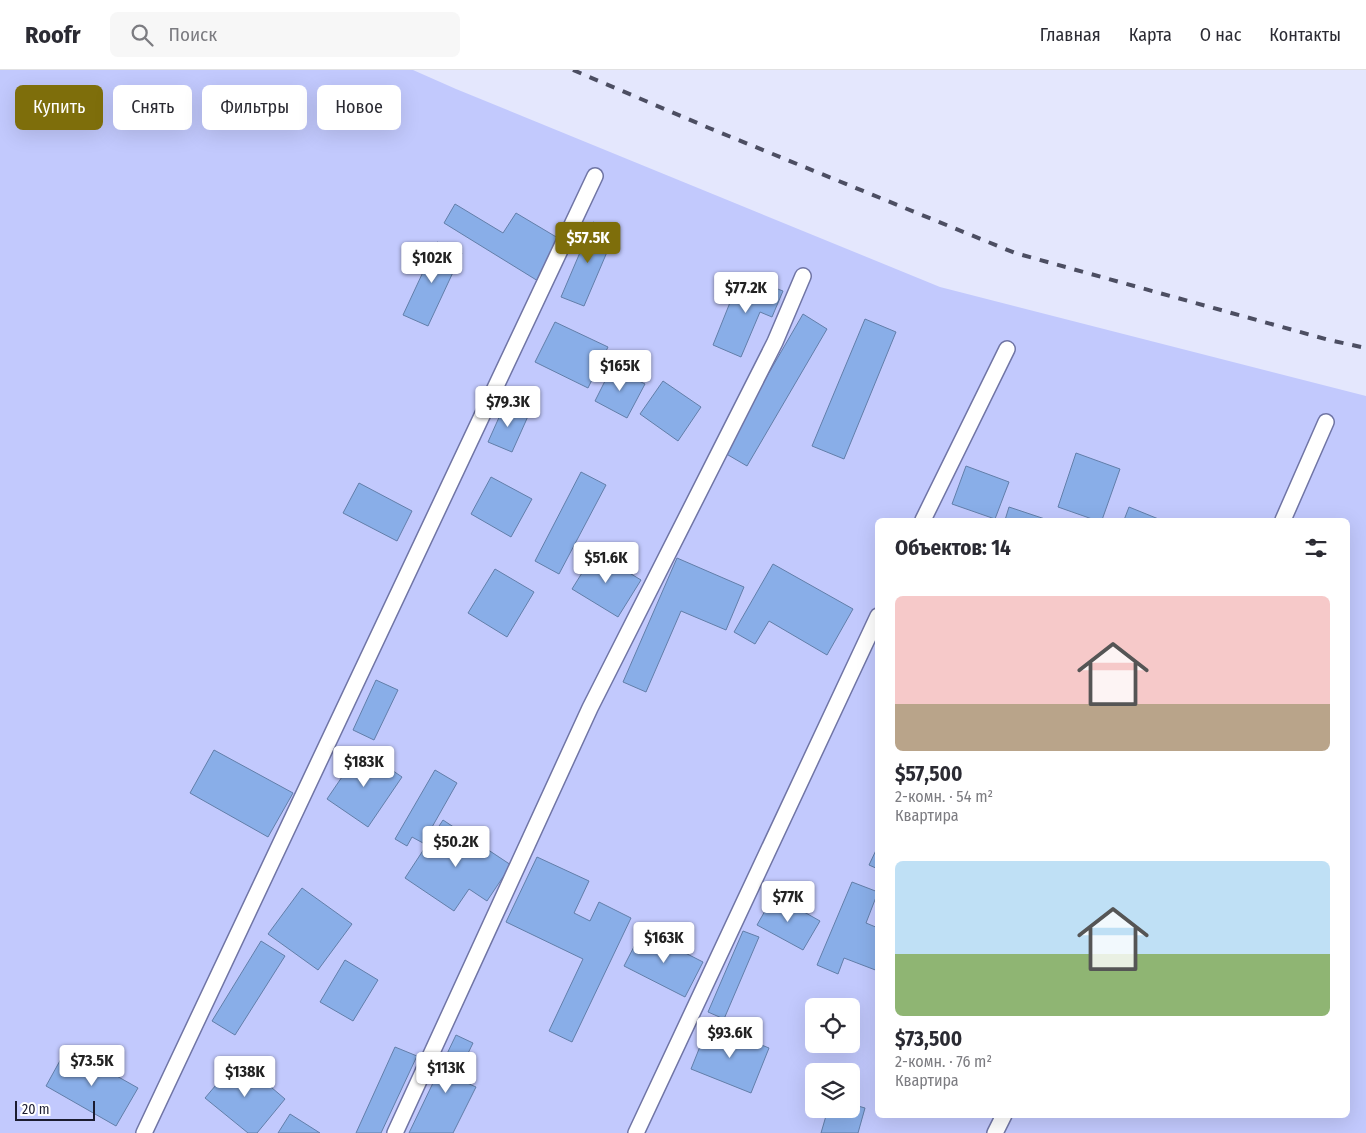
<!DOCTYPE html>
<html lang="ru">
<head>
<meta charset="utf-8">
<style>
  body { margin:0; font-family:"Fira Sans Condensed",sans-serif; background:#f7f7f7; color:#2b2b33; height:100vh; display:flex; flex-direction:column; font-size:19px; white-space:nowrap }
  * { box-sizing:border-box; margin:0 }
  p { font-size:16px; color:#7c7c81 }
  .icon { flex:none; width:28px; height:28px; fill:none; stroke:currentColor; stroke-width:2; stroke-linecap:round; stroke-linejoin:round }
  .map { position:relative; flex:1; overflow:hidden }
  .side { position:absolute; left:875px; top:448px; width:475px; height:600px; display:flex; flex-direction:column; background:#fff; border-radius:8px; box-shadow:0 5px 20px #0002 }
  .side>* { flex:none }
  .banner { position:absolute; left:15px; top:15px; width:475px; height:45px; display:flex; gap:10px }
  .fabs { position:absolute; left:805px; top:928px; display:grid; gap:10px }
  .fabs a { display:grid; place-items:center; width:55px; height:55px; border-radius:8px; background:#fff; box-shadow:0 5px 20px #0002; font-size:25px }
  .scale { position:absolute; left:15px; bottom:12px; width:80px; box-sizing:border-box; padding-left:5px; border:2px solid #1b1c30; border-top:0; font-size:14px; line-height:18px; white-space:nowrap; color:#1b1c30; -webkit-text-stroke:4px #fff; paint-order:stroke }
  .price { position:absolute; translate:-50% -42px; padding:0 11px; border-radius:5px; background:#fff; color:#222; font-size:16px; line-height:32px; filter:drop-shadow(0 1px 2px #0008) }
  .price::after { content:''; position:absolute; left:50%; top:30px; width:15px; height:11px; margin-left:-8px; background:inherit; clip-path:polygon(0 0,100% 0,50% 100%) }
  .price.on { background:#7e6e0b; color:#fff }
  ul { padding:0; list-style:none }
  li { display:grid; align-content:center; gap:10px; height:265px; padding:0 20px }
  li span { display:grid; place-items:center; height:155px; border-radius:8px; color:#555 }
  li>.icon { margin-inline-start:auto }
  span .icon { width:90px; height:90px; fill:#fffc; stroke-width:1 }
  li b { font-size:21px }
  h2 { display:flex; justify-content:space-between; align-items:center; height:60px; padding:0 20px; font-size:21px }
  .tag { padding:0 18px; border-radius:8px; background:#fff; box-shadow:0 5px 20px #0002; font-size:18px; line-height:45px }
  .tag.on { background:#7e6e0b; color:#fff }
  header { display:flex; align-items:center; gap:30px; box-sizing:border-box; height:70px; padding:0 25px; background:#fff; border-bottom:1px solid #e1e1e2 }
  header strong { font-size:24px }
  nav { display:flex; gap:28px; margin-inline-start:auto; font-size:18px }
  .search { width:350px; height:45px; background:#f7f7f7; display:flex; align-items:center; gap:12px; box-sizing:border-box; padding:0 18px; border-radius:8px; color:#7c7c81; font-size:19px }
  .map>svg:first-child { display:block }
</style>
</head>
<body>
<header>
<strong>Roofr</strong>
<div class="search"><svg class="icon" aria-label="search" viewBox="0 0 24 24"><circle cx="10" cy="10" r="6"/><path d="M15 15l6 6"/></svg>Поиск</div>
<nav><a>Главная</a><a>Карта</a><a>О нас</a><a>Контакты</a></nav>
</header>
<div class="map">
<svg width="1366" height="1063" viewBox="0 0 1366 1063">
  <rect width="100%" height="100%" fill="#e4e7fd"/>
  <path fill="#c2c9fd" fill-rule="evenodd" d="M0,0H413L456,19L940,217L1366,326V1063H0ZM878,450H1348V1045H878ZM814,936H851V974H814ZM814,1001H851V1039H814Z"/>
  <path fill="#89aee8" stroke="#627ea9" d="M455,134L503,163L516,143L563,171L538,211L444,153Z
    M593,152L616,161L584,236L561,227Z
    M437,172L462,183L428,256L403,245Z
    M741,205L783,221L772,247L760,242L741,287L713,275Z
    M803,244L827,259L747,396L723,382Z
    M865,249L896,262L844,389L812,376Z
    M555,252L608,277L588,318L535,292Z
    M612,297L645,314L627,348L595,331Z
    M663,311L701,337L678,371L640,344Z
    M505,334L529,344L512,382L488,372Z
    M1076,383L1120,399L1102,450H1095L1058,437Z
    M966,396L1009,412L995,449L952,434Z
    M581,402L606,415L559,504L535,491Z
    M491,407L532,429L511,467L471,444Z
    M359,413L412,441L397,471L343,443Z
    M1009,437L1048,450H1005Z
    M1129,437L1161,450H1124Z
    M595,482L641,510L618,547L572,519Z
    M677,488L744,517L726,560L681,541L646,622L623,612Z
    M773,494L853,539L827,585L769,551L755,574L734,562Z
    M495,499L534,522L507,567L468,543Z
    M376,610L398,620L374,670L353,660Z
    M361,679L402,707L368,757L327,729Z
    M214,680L293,723L268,767L190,723Z
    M435,700L457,713L423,773L412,767L407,776L395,769Z
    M443,750L511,795L487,831L469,819L454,841L405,808Z
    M878,776V799L869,795Z
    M537,787L589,811L574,843L590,851L599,832L631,848L572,972L549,961L583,889L506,852Z
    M852,812L878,822L866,853L878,858V901L844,888L838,904L817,895Z
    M302,818L352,854L318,900L268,864Z
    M774,825L820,851L803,880L757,855Z
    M642,861L703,892L685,927L624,896Z
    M743,861L759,867L724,949L708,942Z
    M261,871L285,886L235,965L212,951Z
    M345,890L378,910L353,951L320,932Z
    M709,954L769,978L751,1023L691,999Z
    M456,965L473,973L456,1008L476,1017L453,1063H409Z
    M395,977L417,986L381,1063H356Z
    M67,978L138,1018L116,1056L46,1016Z
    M238,989L285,1029L257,1063H248L205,1028Z
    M851,1034L865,1038L858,1063H821L828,1039H851Z
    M290,1044L320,1063H278Z"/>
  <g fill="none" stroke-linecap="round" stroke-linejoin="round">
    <defs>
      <path id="lane" d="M923,450L1007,279
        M1283,450L1326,352
        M144,1063L595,106
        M395,1063L590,638L775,272L803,206
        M636,1063L878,546
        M995,1063L1004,1045"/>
    </defs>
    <use href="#lane" stroke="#7075a5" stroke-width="18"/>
    <use href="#lane" stroke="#fff" stroke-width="15"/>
    <path stroke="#4c4e62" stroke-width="4" stroke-dasharray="9 9" stroke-linecap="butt" d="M573,0L709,58L1015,183L1329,270L1366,278"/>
  </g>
</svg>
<div class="fabs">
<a><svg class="icon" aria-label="locate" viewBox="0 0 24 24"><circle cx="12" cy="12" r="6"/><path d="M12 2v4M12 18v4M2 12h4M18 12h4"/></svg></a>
<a><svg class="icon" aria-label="layers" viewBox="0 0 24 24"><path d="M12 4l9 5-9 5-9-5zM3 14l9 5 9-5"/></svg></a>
</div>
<div class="scale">20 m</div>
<b class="price on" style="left:588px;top:194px">$57.5K</b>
<b class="price" style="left:432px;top:214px">$102K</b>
<b class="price" style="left:746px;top:244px">$77.2K</b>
<b class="price" style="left:620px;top:322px">$165K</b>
<b class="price" style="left:508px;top:358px">$79.3K</b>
<b class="price" style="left:606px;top:514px">$51.6K</b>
<b class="price" style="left:364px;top:718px">$183K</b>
<b class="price" style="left:456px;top:798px">$50.2K</b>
<b class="price" style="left:788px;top:853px">$77K</b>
<b class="price" style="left:664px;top:894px">$163K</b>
<b class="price" style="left:730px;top:989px">$93.6K</b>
<b class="price" style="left:92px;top:1017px">$73.5K</b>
<b class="price" style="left:446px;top:1024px">$113K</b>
<b class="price" style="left:245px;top:1028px">$138K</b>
<div class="banner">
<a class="tag on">Купить</a>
<a class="tag">Снять</a>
<a class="tag">Фильтры</a>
<a class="tag">Новое</a>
</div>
<section class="side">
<h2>Объектов: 14<svg class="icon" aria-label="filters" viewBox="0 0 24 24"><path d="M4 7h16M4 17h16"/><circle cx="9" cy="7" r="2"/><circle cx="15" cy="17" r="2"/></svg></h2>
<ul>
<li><span style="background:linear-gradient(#f6c9c9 70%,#b9a48a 0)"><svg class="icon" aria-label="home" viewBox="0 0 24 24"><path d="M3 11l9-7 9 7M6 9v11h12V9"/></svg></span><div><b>$57,500</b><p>2-комн. · 54 m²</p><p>Квартира</p></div></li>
<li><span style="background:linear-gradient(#bfe0f5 60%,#8fb573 0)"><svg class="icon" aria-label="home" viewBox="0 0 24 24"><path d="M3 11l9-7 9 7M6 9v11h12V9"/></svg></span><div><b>$73,500</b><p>2-комн. · 76 m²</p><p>Квартира</p></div></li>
</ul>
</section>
</div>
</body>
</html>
